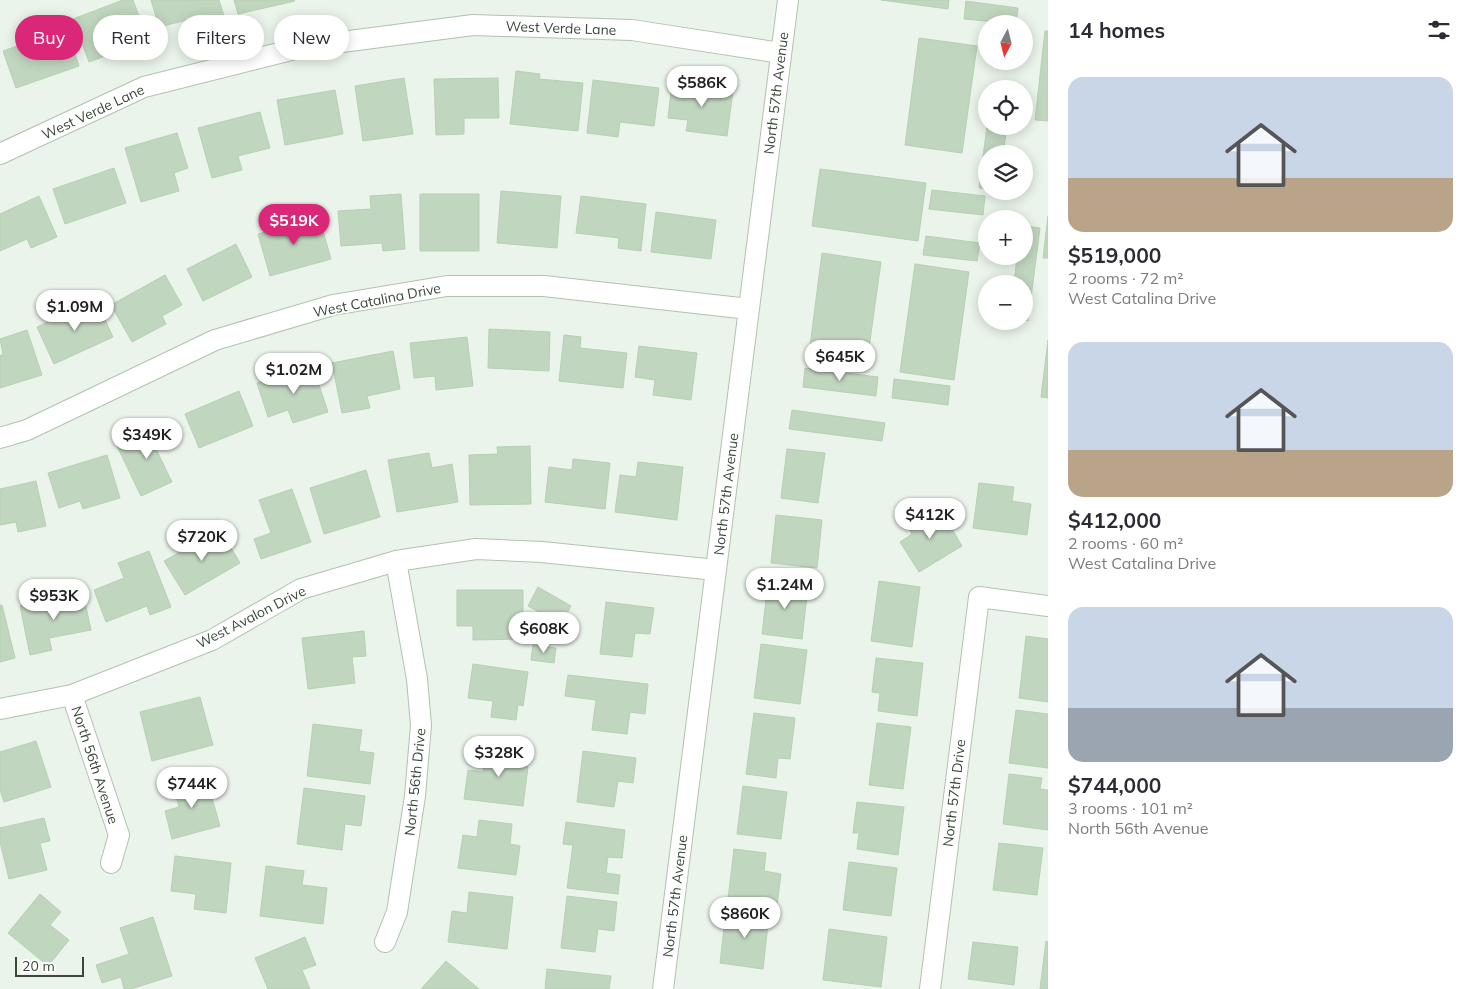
<!DOCTYPE html>
<html lang="en">
<head>
<meta charset="utf-8">
<style>
  body { margin:0; font-family:Mulish,sans-serif; background:#f2f2f3; color:#2b2b33; height:100vh; display:flex; flex-direction:column; font-size:19px; white-space:nowrap }
  * { box-sizing:border-box; margin:0 }
  p { font-size:16px; color:#7c7c81 }
  .icon { flex:none; width:28px; height:28px; fill:none; stroke:currentColor; stroke-width:2; stroke-linecap:round; stroke-linejoin:round }
  .map { position:relative; flex:1; overflow:hidden }
  .drawer { display:flex; flex-direction:column; background:#fff; width:425px }
  .drawer>* { flex:none }
  .banner { position:absolute; left:15px; top:15px; width:475px; height:45px; display:flex; gap:10px }
  .needle { width:32px; rotate:187deg }
  .tools { position:absolute; left:978px; top:15px; display:grid; gap:10px }
  .tools a { display:grid; place-items:center; width:55px; height:55px; border-radius:50%; background:#fff; box-shadow:0 2px 12px #0003; font-size:25px }
  .scale { position:absolute; left:15px; bottom:12px; width:69px; box-sizing:border-box; padding-left:5px; border:2px solid #394838; border-top:0; font-size:14px; line-height:18px; white-space:nowrap; color:#394838; -webkit-text-stroke:4px #fff; paint-order:stroke }
  .price { position:absolute; translate:-50% -42px; padding:0 11px; border-radius:18px; background:#fff; color:#222; font-size:16px; line-height:32px; filter:drop-shadow(0 1px 2px #0008) }
  .price::after { content:''; position:absolute; left:50%; top:30px; width:15px; height:11px; margin-left:-8px; background:inherit; clip-path:polygon(0 0,100% 0,50% 100%) }
  .price.selected { background:#db2777; color:#fff }
  ul { padding:0; list-style:none }
  li { display:grid; align-content:center; gap:10px; height:265px; padding:0 20px }
  li span { display:grid; place-items:center; height:155px; border-radius:15px; color:#555 }
  li>.icon { margin-inline-start:auto }
  span .icon { width:90px; height:90px; fill:#fffc; stroke-width:1 }
  li b { font-size:21px }
  h2 { display:flex; justify-content:space-between; align-items:center; height:60px; padding:0 20px; font-size:21px }
  .pill { padding:0 18px; border-radius:22px; background:#fff; box-shadow:0 2px 12px #0003; font-size:18px; line-height:45px }
  .pill.selected { background:#db2777; color:#fff }
  main { display:flex; flex:1; min-height:0 }
  .map>svg:first-child { display:block }
</style>
</head>
<body>
<main>
<div class="map">
<svg width="1048" height="989" viewBox="0 0 1048 989">
  <rect width="100%" height="100%" fill="#eaf4ea"/>
  <path fill="#c1d6bf" stroke="#b5d1b2" d="M123,0H133L148,40L89,62L73,19Z
    M151,0H219L225,19L193,27L191,19L159,27Z
    M234,0H294L295,1L238,14Z
    M881,0H949L948,9Z
    M966,1L1018,8L1016,24L964,19Z
    M66,29L79,66L16,88L3,51Z
    M1045,31H1048V121L1035,120Z
    M919,38L977,46L962,153L905,145Z
    M516,71L540,74L539,79L583,83L578,131L510,124Z
    M404,78L413,134L363,141L355,86Z
    M498,78L499,118H464V134L436,135L434,79Z
    M593,80L659,88L654,126L620,122L618,137L587,133Z
    M672,83L733,91L727,136L686,131L688,120L668,118Z
    M335,90L343,134L285,145L277,100Z
    M260,112L270,148L238,156L242,170L212,178L198,128Z
    M987,126H1007L1003,154H986V189L979,188Z
    M177,133L188,168L174,173L179,191L141,202L125,148Z
    M114,168L126,203L65,224L53,189Z
    M820,169L926,183L918,241L812,226Z
    M932,190L985,196L983,215L929,209Z
    M501,191L561,196L557,248L497,243Z
    M401,194L405,249L383,251L382,243L341,246L338,211L371,209L370,196Z
    M420,194H479V251H420Z
    M39,196L57,237L31,248L27,239L0,251V214Z
    M581,196L646,204L641,251L618,248L619,238L576,233Z
    M656,212L716,220L711,259L651,252Z
    M1048,216V258H1043Z
    M319,217L331,259L270,276L258,234Z
    M1024,226L1040,228L1028,321L1024,320V284H1014L1017,256H1024Z
    M926,236L980,243L977,261L923,255Z
    M236,244L252,277L203,301L187,269Z
    M822,253L881,262L866,369L808,361Z
    M915,264L969,272L954,380L900,372Z
    M165,275L182,305L162,316L166,324L132,342L111,305Z
    M95,299L113,337L54,364L37,327Z
    M489,329L550,332L549,371L488,368Z
    M27,330L42,375L0,388V356L3,354L0,339Z
    M564,335L581,337L580,348L627,353L623,388L559,381Z
    M467,337L473,386L436,390L435,376L414,378L410,343Z
    M1048,340V398L1041,397Z
    M639,346L697,353L691,400L653,395L655,380L635,377Z
    M393,351L400,389L367,396L370,408L342,413L332,363Z
    M312,364L328,412L293,423L288,410L268,417L257,383Z
    M805,368L878,377L876,396L803,387Z
    M894,379L950,386L948,405L892,398Z
    M239,391L253,426L199,448L185,414Z
    M792,410L885,423L882,441L789,429Z
    M164,424L172,441L156,449L172,482L141,496L117,446Z
    M530,446L531,504L470,505L469,455L498,454L497,447Z
    M787,449L825,453L818,503L781,498Z
    M429,453L432,468L452,464L458,502L397,512L388,460Z
    M107,455L120,498L83,509L80,501L59,508L48,473Z
    M573,459L610,463L605,509L545,502L549,467L572,470Z
    M638,462L683,467L677,520L615,512L620,475L636,477Z
    M366,470L380,517L324,534L310,488Z
    M36,481L46,526L18,532L16,522L0,525V489Z
    M979,483L1014,487L1012,501L1031,504L1027,535L973,528Z
    M292,489L311,542L261,559L254,539L271,533L259,500Z
    M939,507L962,546L919,572L900,542L912,534L908,527Z
    M776,515L822,520L817,568L771,563Z
    M220,529L240,563L185,595L164,561Z
    M149,551L171,607L150,615L147,606L106,622L94,590L124,578L118,563Z
    M879,581L920,587L912,647L871,641Z
    M768,582L808,587L802,639L762,634Z
    M538,587L571,606L561,624L528,606Z
    M457,590H523V639L473,640V626H457Z
    M83,593L91,630L49,638L52,650L30,655L20,606Z
    M606,602L654,608L650,634L635,633L632,657L600,654Z
    M0,605H2L15,658L0,662Z
    M364,631L366,656L352,657L355,683L308,689L302,638Z
    M1026,636L1048,639V702L1019,698Z
    M761,644L807,650L800,704L754,698Z
    M533,645L556,648L554,663L531,660Z
    M876,658L923,663L917,716L878,711L880,693L872,692Z
    M473,664L528,672L523,706L518,705L516,720L491,717L493,701L468,698Z
    M568,675L648,684L645,714L630,712L627,734L592,730L596,700L565,696Z
    M200,697L213,745L152,761L140,712Z
    M1016,710L1048,714V768L1009,763Z
    M754,713L795,718L790,759L778,758L776,778L746,774Z
    M877,723L911,727L903,789L869,785Z
    M313,724L362,730L359,751L374,753L370,784L307,776Z
    M36,741L51,787L4,802L0,790V752Z
    M486,745L521,749L519,766L528,767L523,806L464,799L468,770L483,772Z
    M583,751L636,758L633,783L618,781L614,807L577,802Z
    M1009,774L1042,778L1040,789L1048,790V830L1003,824Z
    M206,777L220,826L172,839L165,811L179,807L173,785Z
    M743,786L787,792L781,839L737,834Z
    M304,788L365,796L361,826L345,824L342,850L297,844Z
    M857,802L904,807L898,855L857,849L859,833H853Z
    M44,818L50,841L40,843L47,870L9,879L0,842V828Z
    M479,820L512,824L510,844L520,846L516,875L458,868L463,835L477,837Z
    M566,822L625,830L622,858L608,857L606,873L620,875L618,894L567,888L573,845L563,844Z
    M999,843L1043,848L1037,895L993,890Z
    M734,849L766,853L764,871L781,874L777,905L728,899Z
    M175,856L231,863L226,913L194,909L196,894L171,891Z
    M849,862L897,868L891,916L843,910Z
    M266,866L304,871L302,885L327,888L323,924L260,916Z
    M469,892L513,897L507,949L448,942L452,911L467,913Z
    M40,894L61,912L50,925L69,940L48,966L8,933Z
    M567,896L617,902L614,931L598,929L595,952L561,948Z
    M726,910L769,915L763,969L720,963Z
    M153,917L172,976L131,989H124L121,977L102,983L96,965L129,954L120,928Z
    M829,929L887,937L881,987L823,980Z
    M305,937L316,965L302,970L310,989H268L255,958Z
    M1046,941L1048,942V989H1040Z
    M973,942L1018,947L1014,985L968,979Z
    M446,961L479,989H421Z
    M547,969L611,976L609,989H545Z"/>
  <g fill="none" stroke-linecap="round" stroke-linejoin="round">
    <defs>
      <path id="street" d="M0,154L144,87L303,47L473,25L632,30L781,53
        M0,438L27,430L215,340L333,305L447,286H544L749,309
        M72,695L119,835L111,863
        M0,709L72,695L212,640L301,589L396,561L476,549L542,552L716,570
        M385,942L397,912L415,796L421,725L417,679L396,561
        M663,989L788,0
        M930,989L979,597L1048,606"/>
    </defs>
    <use href="#street" stroke="#b0c3af" stroke-width="22"/>
    <use href="#street" stroke="#fff" stroke-width="20"/>
  </g>
  <g text-anchor="middle" dominant-baseline="central" stroke-width="4" stroke-linejoin="round" paint-order="stroke">
    <g font-size="14" fill="#394838" stroke="#fff">
      <text transform="translate(561 28) rotate(2)">West Verde Lane</text>
      <text transform="translate(776 93) rotate(-83)">North 57th Avenue</text>
      <text transform="translate(93 112) rotate(-25)">West Verde Lane</text>
      <text transform="translate(377 300) rotate(-11)">West Catalina Drive</text>
      <text transform="translate(726 494) rotate(-83)">North 57th Avenue</text>
      <text transform="translate(251 617) rotate(-27)">West Avalon Drive</text>
      <text transform="translate(95 765) rotate(72)">North 56th Avenue</text>
      <text transform="translate(415 782) rotate(-84)">North 56th Drive</text>
      <text transform="translate(954 793) rotate(-83)">North 57th Drive</text>
      <text transform="translate(675 896) rotate(-83)">North 57th Avenue</text>
    </g>
  </g>
</svg>
<div class="tools">
<a><svg class="needle" viewBox="-14 -14 28 28"><path d="M0-13l5 13h-10z" fill="#e53935"/><path d="M0 13l5-13h-10z" fill="#7c7c81"/></svg></a>
<a><svg class="icon" aria-label="locate" viewBox="0 0 24 24"><circle cx="12" cy="12" r="6"/><path d="M12 2v4M12 18v4M2 12h4M18 12h4"/></svg></a>
<a><svg class="icon" aria-label="layers" viewBox="0 0 24 24"><path d="M12 4l9 5-9 5-9-5zM3 14l9 5 9-5"/></svg></a>
<a>+</a>
<a>−</a>
</div>
<div class="scale">20 m</div>
<b class="price" style="left:702px;top:108px">$586K</b>
<b class="price selected" style="left:294px;top:246px">$519K</b>
<b class="price" style="left:75px;top:332px">$1.09M</b>
<b class="price" style="left:840px;top:382px">$645K</b>
<b class="price" style="left:294px;top:395px">$1.02M</b>
<b class="price" style="left:147px;top:460px">$349K</b>
<b class="price" style="left:930px;top:540px">$412K</b>
<b class="price" style="left:202px;top:562px">$720K</b>
<b class="price" style="left:785px;top:610px">$1.24M</b>
<b class="price" style="left:54px;top:621px">$953K</b>
<b class="price" style="left:544px;top:654px">$608K</b>
<b class="price" style="left:499px;top:778px">$328K</b>
<b class="price" style="left:192px;top:809px">$744K</b>
<b class="price" style="left:745px;top:939px">$860K</b>
<div class="banner">
<a class="pill selected">Buy</a>
<a class="pill">Rent</a>
<a class="pill">Filters</a>
<a class="pill">New</a>
</div>
</div>
<section class="drawer">
<h2>14 homes<svg class="icon" aria-label="filters" viewBox="0 0 24 24"><path d="M4 7h16M4 17h16"/><circle cx="9" cy="7" r="2"/><circle cx="15" cy="17" r="2"/></svg></h2>
<ul>
<li><span style="background:linear-gradient(#c9d6e8 65%,#b9a48a 0)"><svg class="icon" aria-label="home" viewBox="0 0 24 24"><path d="M3 11l9-7 9 7M6 9v11h12V9"/></svg></span><div><b>$519,000</b><p>2 rooms · 72 m²</p><p>West Catalina Drive</p></div></li>
<li><span style="background:linear-gradient(#c9d6e8 70%,#b9a48a 0)"><svg class="icon" aria-label="home" viewBox="0 0 24 24"><path d="M3 11l9-7 9 7M6 9v11h12V9"/></svg></span><div><b>$412,000</b><p>2 rooms · 60 m²</p><p>West Catalina Drive</p></div></li>
<li><span style="background:linear-gradient(#c9d6e8 65%,#9aa5b1 0)"><svg class="icon" aria-label="home" viewBox="0 0 24 24"><path d="M3 11l9-7 9 7M6 9v11h12V9"/></svg></span><div><b>$744,000</b><p>3 rooms · 101 m²</p><p>North 56th Avenue</p></div></li>
</ul>
</section>
</main>
</body>
</html>
